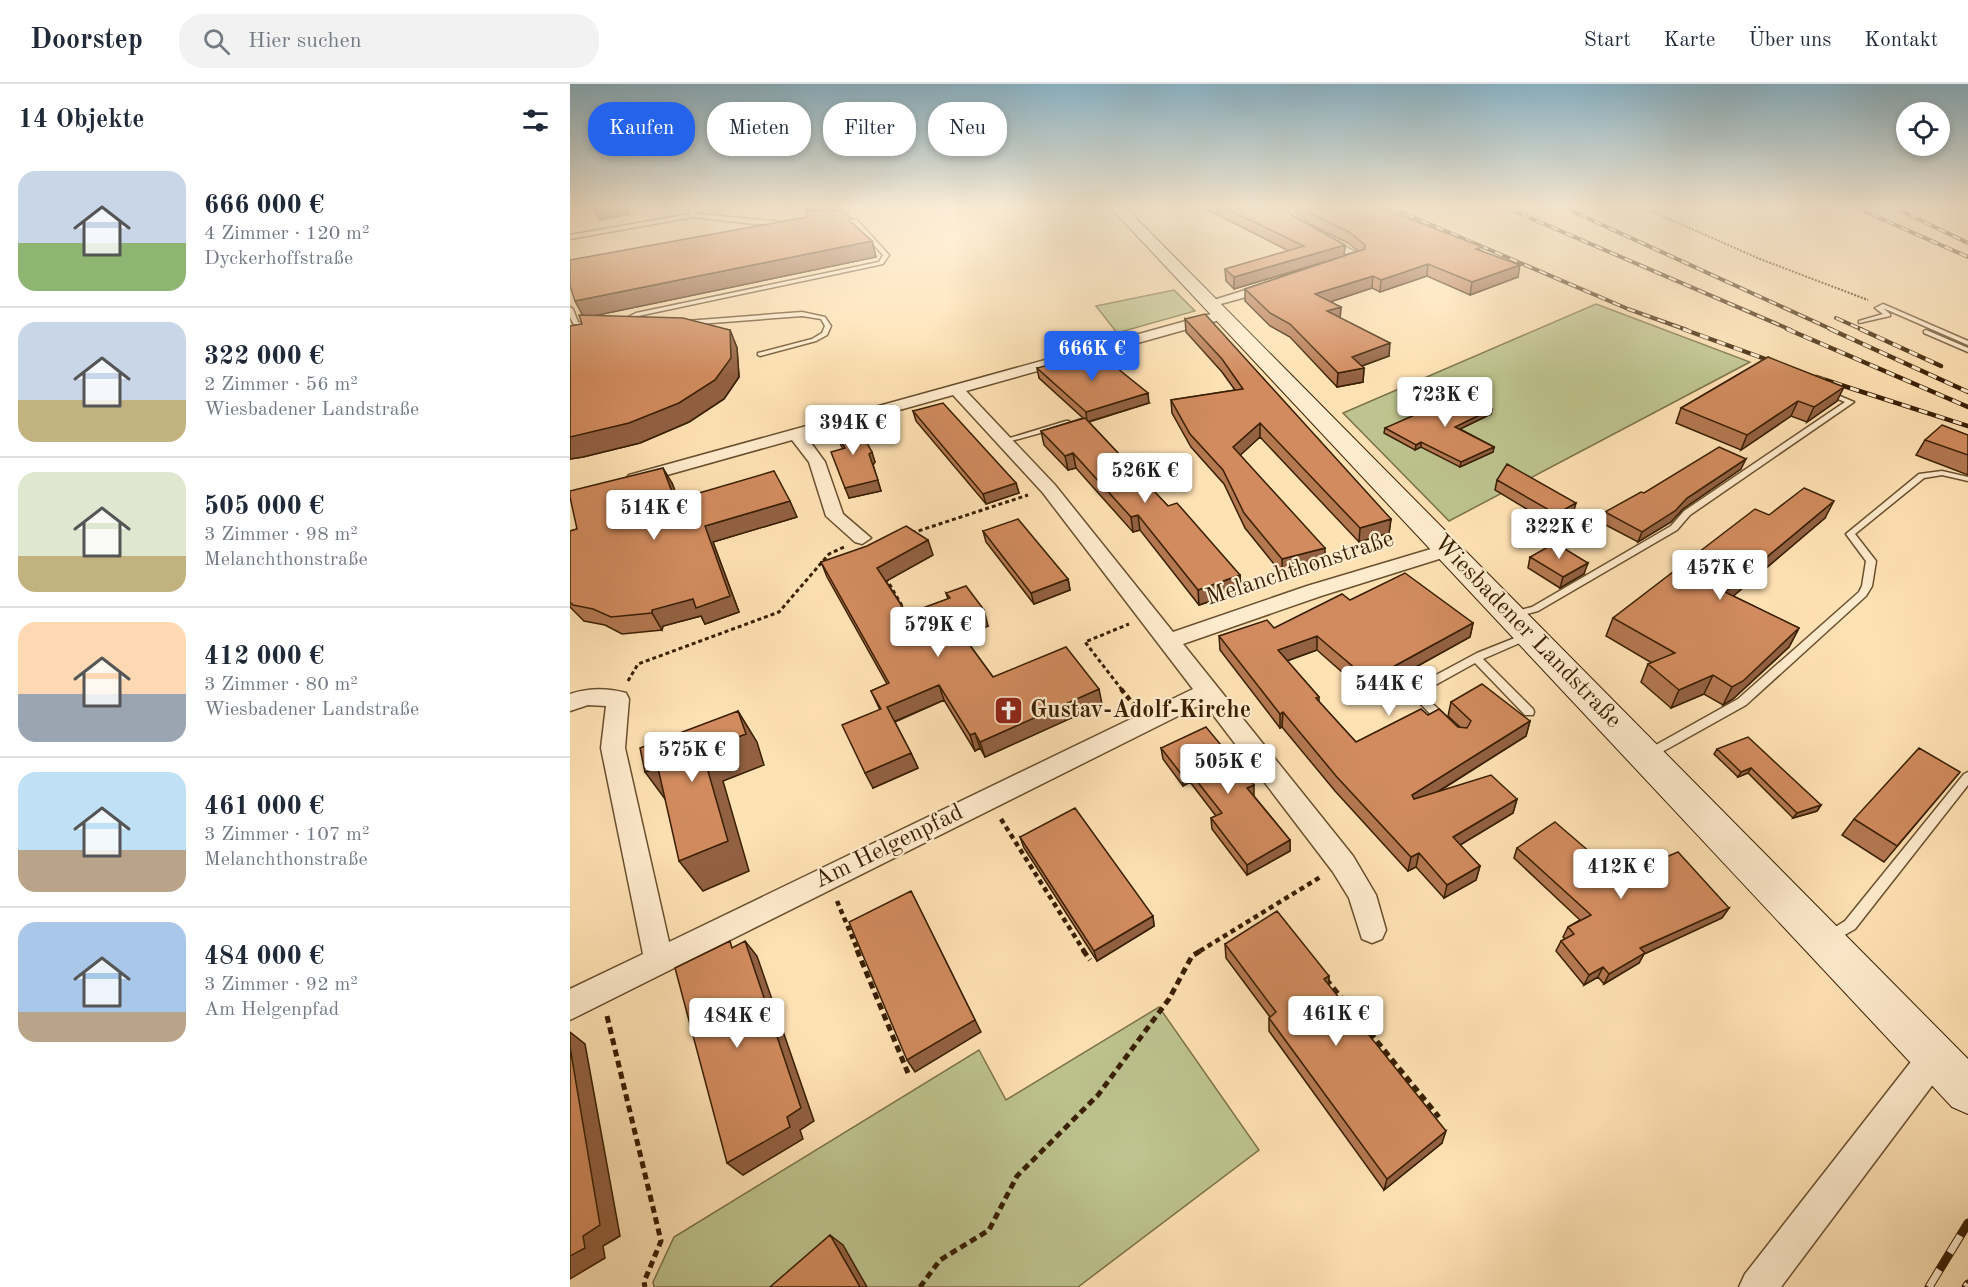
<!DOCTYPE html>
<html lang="de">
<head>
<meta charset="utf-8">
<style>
  body { margin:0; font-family:"Old Standard TT",serif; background:#f2f2f3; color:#1f2937; height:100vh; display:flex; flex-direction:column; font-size:22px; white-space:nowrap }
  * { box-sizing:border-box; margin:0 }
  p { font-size:20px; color:#747a83 }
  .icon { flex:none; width:33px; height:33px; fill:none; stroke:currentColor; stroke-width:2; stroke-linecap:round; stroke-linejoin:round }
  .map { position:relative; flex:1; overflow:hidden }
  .sheet { display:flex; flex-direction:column; background:#fff; width:570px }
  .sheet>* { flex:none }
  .banner { position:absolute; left:18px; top:18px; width:570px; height:54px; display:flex; gap:12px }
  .fabs { position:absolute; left:1326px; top:18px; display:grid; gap:12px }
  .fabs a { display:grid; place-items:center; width:54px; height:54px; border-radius:50%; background:#fff; box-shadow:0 3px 9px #0003; font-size:30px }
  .price { position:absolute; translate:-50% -51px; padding:0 14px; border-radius:6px; background:#fff; color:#222; font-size:20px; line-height:39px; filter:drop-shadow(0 2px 3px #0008) }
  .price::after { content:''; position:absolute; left:50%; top:36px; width:18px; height:14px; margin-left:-9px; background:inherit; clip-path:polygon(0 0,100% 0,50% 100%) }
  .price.selected { background:#2563eb; color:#fff }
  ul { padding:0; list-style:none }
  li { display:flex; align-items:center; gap:18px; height:150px; padding:0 18px }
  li+li { border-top:2px solid #e0e1e3 }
  li span { display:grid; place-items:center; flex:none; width:168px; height:120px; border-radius:18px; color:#555 }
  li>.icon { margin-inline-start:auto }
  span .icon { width:72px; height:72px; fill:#fffc; stroke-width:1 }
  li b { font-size:26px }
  h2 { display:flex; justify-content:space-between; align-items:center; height:72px; padding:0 18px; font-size:26px }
  .pill { padding:0 21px; border-radius:24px; background:#fff; box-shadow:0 3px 9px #0003; font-size:21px; line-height:54px }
  .pill.selected { background:#2563eb; color:#fff }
  header { display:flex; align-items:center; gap:36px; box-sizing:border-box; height:84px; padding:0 30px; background:#fff; border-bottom:2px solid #e0e1e3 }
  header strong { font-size:28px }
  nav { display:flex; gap:33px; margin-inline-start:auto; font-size:21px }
  .search { width:420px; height:54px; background:#f2f2f3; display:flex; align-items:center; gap:15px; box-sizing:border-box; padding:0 21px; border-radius:24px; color:#747a83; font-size:22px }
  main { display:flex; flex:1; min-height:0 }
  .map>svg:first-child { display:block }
</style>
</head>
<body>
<header>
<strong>Doorstep</strong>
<div class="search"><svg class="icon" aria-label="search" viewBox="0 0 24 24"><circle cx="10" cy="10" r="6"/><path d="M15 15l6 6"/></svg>Hier suchen</div>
<nav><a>Start</a><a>Karte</a><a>Über uns</a><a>Kontakt</a></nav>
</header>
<main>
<section class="sheet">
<h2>14 Objekte<svg class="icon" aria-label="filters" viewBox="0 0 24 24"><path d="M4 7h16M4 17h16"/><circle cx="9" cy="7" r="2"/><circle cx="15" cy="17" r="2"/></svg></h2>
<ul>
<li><span style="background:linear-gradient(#c9d6e8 60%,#8fb573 0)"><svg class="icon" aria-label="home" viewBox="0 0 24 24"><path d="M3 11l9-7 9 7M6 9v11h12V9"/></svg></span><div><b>666 000 €</b><p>4 Zimmer · 120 m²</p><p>Dyckerhoffstraße</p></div></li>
<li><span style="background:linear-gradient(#c9d6e8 65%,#c2b280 0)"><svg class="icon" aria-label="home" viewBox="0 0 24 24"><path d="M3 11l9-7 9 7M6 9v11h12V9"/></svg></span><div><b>322 000 €</b><p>2 Zimmer · 56 m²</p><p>Wiesbadener Landstraße</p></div></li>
<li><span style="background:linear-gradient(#dfe7d0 70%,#c2b280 0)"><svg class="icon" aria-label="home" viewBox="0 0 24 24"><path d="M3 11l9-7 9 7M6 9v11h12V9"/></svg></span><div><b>505 000 €</b><p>3 Zimmer · 98 m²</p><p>Melanchthonstraße</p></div></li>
<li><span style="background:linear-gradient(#ffd9b3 60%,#9aa5b1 0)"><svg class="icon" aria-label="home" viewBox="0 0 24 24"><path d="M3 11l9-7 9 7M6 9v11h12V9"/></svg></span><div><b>412 000 €</b><p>3 Zimmer · 80 m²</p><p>Wiesbadener Landstraße</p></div></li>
<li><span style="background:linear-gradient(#bfe0f5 65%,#b9a48a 0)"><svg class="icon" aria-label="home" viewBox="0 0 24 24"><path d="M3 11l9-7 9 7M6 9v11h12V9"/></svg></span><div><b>461 000 €</b><p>3 Zimmer · 107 m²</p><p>Melanchthonstraße</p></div></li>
<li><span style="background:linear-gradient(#a9c7e8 75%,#b9a48a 0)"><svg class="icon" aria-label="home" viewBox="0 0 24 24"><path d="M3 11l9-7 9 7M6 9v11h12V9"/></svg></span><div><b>484 000 €</b><p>3 Zimmer · 92 m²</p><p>Am Helgenpfad</p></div></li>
</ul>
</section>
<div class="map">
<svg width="1398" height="1203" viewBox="0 0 1398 1203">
  <rect width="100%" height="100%" fill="#ffe2b4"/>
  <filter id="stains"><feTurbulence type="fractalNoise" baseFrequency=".00333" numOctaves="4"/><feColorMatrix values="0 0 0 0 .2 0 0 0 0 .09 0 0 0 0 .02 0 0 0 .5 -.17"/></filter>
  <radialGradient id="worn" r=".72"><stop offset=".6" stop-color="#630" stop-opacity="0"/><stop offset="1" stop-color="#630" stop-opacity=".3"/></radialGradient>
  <path fill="#bec48f" stroke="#7c7248" stroke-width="1.5" d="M604,206L625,227L547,249L526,222Z
    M1026,220L1180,278L879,437L773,329Z
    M589,923L689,1066L508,1203H84L83,1198L104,1153L409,966L436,1016Z"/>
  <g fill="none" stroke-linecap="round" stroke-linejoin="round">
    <defs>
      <path id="service" d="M120,124H124L125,130L224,139L221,141L185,140L123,133L0,155V151L120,130Z
        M152,124H160L135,130L133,129Z
        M270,135L287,136L319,171L313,180L68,232L53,239L50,237L66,229L309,178L313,171L284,139L268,138Z
        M1313,220L1398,257V261L1313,224L1320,230V232L1289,239V237L1313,230L1305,224Z
        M0,223L3,225L8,238L25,241V243L4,241L0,233Z
        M232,228L255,233L261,242L257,251L246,257L190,272L188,271V269L242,255L252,249L255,242L251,235L232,232L116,241L113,239L116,237Z
        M1356,246L1398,264V268L1354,249V247Z
        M1254,307H1258L1284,318L1120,431L1107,446L968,527L942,534L939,533L937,531L939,529L962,523L1101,442L1114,427L1275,318L1254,309Z
        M496,337H499V341L434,359L430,357Z
        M1372,387L1398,393V397L1372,391L1354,394L1285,450L1306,477L1302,502L1296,512L1176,621L1083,673H1075L1073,670L1075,667L1168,615L1289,508L1292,502L1296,477L1276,450L1349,390Z
        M957,549L962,552L961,554L913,575L963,625L964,628L963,631H955L905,579L851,609L878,634L879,637L878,640H870L839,608L840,605L907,569Z
        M1398,688V701L1285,845L1259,860L1254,858L1252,854L1254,850L1275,837L1394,690Z"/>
      <path id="minor" d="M711,124H721L733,140L793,172L787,179L762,185V179L780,173C755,160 722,150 711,124Z
        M704,197L708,198V204L640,223L634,219Z
        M652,227L659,231L657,234L396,307L485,401L603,548L737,502L871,462H885L888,466L885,470L751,512L613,560L783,772L806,811L816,846L812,855L802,859L792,855L779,814L763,788L634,619L0,936V905L73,870L31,664L36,622L18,621L0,627V610C18,604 38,604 56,609L59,615L55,664L99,858L623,605L473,409L383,311L236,352L255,378L273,430L301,454L292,460L285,458L256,432L239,378L222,356L65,400L56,395L59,391Z
        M1365,956L1376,961L1381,972L1376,983L1211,1203H1169L1175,1190L1354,961Z"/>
      <path id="secondary" d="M541,124H556L1398,975V1030L1382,1023Z"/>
    </defs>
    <use href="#service" stroke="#6a502e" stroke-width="3"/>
    <use href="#minor" stroke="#6a502e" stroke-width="3"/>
    <use href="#secondary" stroke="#391f01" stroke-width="2"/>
    <path stroke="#391f01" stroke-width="2" stroke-dasharray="2 1.5" stroke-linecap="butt" d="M1074,124L1190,175L1298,216"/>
    <path stroke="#391f01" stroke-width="3" stroke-dasharray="4 3" stroke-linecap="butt" d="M342,449L458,411
      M316,494L339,534
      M58,597L68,580L209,528L259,470L274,463
      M552,606L515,558L559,540"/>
    <path stroke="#391f01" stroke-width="4.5" stroke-dasharray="5 4" stroke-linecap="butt" d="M551,605L564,621
      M431,735L514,867
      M267,817L288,867
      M630,867L752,792"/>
    <path stroke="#391f01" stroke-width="5" stroke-dasharray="7 4.5" stroke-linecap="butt" d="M287,866L338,989
      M513,866L520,876
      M756,895L869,1033
      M37,932L91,1157L74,1198L75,1203
      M350,1203L370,1176L419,1146L447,1092L528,1011L599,915L622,872L632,866"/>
    <use href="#service" fill="#ffecce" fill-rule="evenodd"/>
    <use href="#minor" fill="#ffecce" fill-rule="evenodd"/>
    <use href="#secondary" fill="#ffecce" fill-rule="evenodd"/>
    <defs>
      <path id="rail-far2" d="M822,124L1058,225L1117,246
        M937,124L1221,246
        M995,124L1263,246
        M1287,124L1398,173
        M1325,124L1398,159
        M1266,234L1293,246"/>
      <path id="rail-far1" d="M1113,245L1209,280
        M1217,245L1398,323
        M1260,245L1398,308
        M1290,245L1371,282
        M1246,293L1398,342"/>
      <path id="rail" d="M1359,1203L1398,1139
        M1396,1203L1398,1200"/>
    </defs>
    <use href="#rail-far2" stroke="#391f01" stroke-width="4"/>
    <use href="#rail-far1" stroke="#391f01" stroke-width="4.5"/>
    <use href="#rail" stroke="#391f01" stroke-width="9"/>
    <use href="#rail-far2" stroke="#ffecce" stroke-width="2" stroke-dasharray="8" stroke-linecap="butt"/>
    <use href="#rail-far1" stroke="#ffecce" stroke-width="3" stroke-dasharray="9" stroke-linecap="butt"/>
    <use href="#rail" stroke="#ffecce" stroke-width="7" stroke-dasharray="20" stroke-linecap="butt"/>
  </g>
  <path fill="#b47851" stroke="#391f01" stroke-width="1.5" d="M236,124L267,125L268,127L302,157L306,173L27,231L160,246L167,264L169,293L154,315L119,338L70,359L13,373L0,375V242L12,240L13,231L237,133Z
    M634,124H717L723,132L775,161L774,171L788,167L778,159L739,140L724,124H811L912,167L948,193L900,211L857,192L810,208L802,204L760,218L771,223L770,234L819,272L792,282L794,284L793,298L767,303L720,253L700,242L675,217V205L748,180L664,205L656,197L655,185L719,167Z
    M615,235L821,435L819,449L789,458L690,353L670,371L755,478L712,490L675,444L654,400L621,363L602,329L601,316L665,306L652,288L616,248Z
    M1198,273L1267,317L1237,338L1221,332L1171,366L1106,339L1111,324Z
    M467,284L579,319L519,338L598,422L670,491L671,507L629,521L570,446L563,448L506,384L498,386L474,361L471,347L513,334L469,294Z
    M922,325L921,330L890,345L924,363L923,368L890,383L851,363L845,366L814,349L815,344Z
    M343,327L446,399L449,409L416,420L346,337Z
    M262,342L305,378L303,381L311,407L279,414L273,365L266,352Z
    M1398,351V391L1346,371L1355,356Z
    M1171,385L1113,425L1101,438L1068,458L1032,439L1035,428Z
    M927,396L1003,430L983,441L925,406Z
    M102,399L108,415L227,433L143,458L169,528L135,540L131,532L93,542L92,546L52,550L35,541L14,537L0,523V447L7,445Z
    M1199,431L1255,434L1163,512L1229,544L1219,563L1163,615L1153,621L1134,610L1101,624L1071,598L1078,580L1082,579L1036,552L1043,534Z
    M413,447L498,495L500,506L464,520L416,458Z
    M363,471L316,497L337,530L378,515L376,509L418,542L393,552L423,593L532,620L415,673L410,664L405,667L374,616L325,638L341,669L348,684L303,704L310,626L301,607L317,600L257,493L251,478Z
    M960,473L1014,490L990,504L958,484Z
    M903,539L900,553L797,610L747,566L717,577L749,613V618L786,658L858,631L890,643L878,632L881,618L960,637L956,652L868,708L947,715L943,729L890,761L910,782L906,796L874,814L846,783L838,787L765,707L712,643L710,644L650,566L649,552L704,544Z
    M591,664L684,712L720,756V767L677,791L642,745L641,734L646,732L620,698L613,702L593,675Z
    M1147,665L1251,721L1247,727L1223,734L1178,689L1168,693L1144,670Z
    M1390,688L1314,778L1272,751L1284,735Z
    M450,753L583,832L584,842L527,877L454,764Z
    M947,764L1049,793L1159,824L1152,834L1074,870L1069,879L1034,900L1028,893L1014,901L986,867L991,857L995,855L993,853L998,843L1010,836L944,774Z
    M655,860L759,892L758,901L872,1059L814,1106L699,947V934L700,933L656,874Z"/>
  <path fill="#926142" stroke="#391f01" stroke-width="1.5" d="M23,124H57L60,130L29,136Z
    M302,157L306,173L14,234L5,217Z
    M775,161L774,172L664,205V193Z
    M858,180L857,192L810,208L811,196Z
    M950,181L948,193L900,211L902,198Z
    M803,192L802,204L745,223V210Z
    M771,223L770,235L757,227Z
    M160,246L167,264L169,293L154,315L119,338L70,359L13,373L0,375V353Z
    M820,259L819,272L781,286L782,273Z
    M794,284L793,298L767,303L768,289Z
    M1274,303L1267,317L1237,338L1244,323Z
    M578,309L579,319L517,338L516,328Z
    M1228,317L1221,332L1171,366L1177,351Z
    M922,325L921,330L884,348L885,343Z
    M690,339V353L664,377L663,363Z
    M851,358V363L845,366L846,361Z
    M924,363L923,368L890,383L891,378Z
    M302,368L305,378L303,381L311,407L279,414L275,404L299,370Z
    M503,369L506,384L498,386L495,372Z
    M1176,375L1171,385L1113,425L1101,438L1068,458L1072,448L1117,414Z
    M93,384L102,399L114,431L105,416Z
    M446,399L449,409L416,420L413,410Z
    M220,417L227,433L143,458L169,528L135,540L131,532L93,542L92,546L82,529V526L135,442Z
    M1264,417L1255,434L1147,526L1155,508Z
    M1006,419L1003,430L983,441L986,430Z
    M568,431L570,446L563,448L561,433Z
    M821,435L819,449L789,458L790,444Z
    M358,456L363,471L313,499L307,484Z
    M755,464V478L712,490V475Z
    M1018,479L1014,490L990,504L993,493Z
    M670,491L671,507L629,521L628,506Z
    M498,495L500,506L464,520L461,509Z
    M414,526L418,542L389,553L383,538Z
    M903,539L900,553L797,610L799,596Z
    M1229,544L1219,563L1163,615L1153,621L1162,603Z
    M747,552V566L708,580V566Z
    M1143,591L1134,610L1101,624L1109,606Z
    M369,601L374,616L323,638L317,623Z
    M529,605L532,620L415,673L410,658Z
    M168,627L187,658L194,681L153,697L179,787L133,807L109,777L132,666Z
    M713,628L712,643L710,644V630Z
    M960,637L956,652L840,725L842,711Z
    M405,649L410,664L405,667L400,651Z
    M341,669L348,684L303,704L295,689Z
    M88,684L98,719L75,688Z
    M1181,684L1178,689L1168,693L1171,688Z
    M619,687L620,698L613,702L612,691Z
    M684,701V712L677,715V704Z
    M947,715L943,729L880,767L883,753Z
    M1251,721L1247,727L1223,734L1227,729Z
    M720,756V767L677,791V781Z
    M849,769L846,783L838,787L841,773Z
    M910,782L906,796L874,814L877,801Z
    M341,807L411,948L345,988L337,976Z
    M1159,824L1152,834L1074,870L1069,879L1034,900L1039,890L1070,864Z
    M583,832L584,842L527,877L524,867Z
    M175,857L187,872L244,1037L230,1046L233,1055L173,1091L157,1079L217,1033Z
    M1033,883L1028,893L1014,901L1019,891Z
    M759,892L758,905L754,895Z
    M0,948L15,960L50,1152L33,1162L35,1174L0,1195V1172L13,1152L0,963Z
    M876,1047L872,1059L814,1106L817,1095Z
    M260,1151L273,1161L297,1203H290Z"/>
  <path fill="#d18b5e" stroke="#391f01" stroke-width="1.5" d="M236,124H266L267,125H236Z
    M655,124H717L723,132L775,161L664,193L655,185L734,162Z
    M734,124H811L913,163L906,165L950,181L902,198L858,180L811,196L803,192L745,210L771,223L757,227L820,259L782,273L794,284L768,289L720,240L700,229L675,205L795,165V161L779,148L740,129Z
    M236,127H274L282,135L279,136L302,157L5,217L0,202V176L237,133Z
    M635,230L821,435L790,444L690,339L663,363L755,464L712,475L674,429L653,386L620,350L601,316L673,305L652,275L615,235Z
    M9,231L113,234L160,246L161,274L145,296L109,319L59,339L0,353V242L12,240Z
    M527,268L578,309L516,328L467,284Z
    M1198,273L1274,303L1244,323L1228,317L1177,351L1111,324Z
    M894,309L922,325L885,343L924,363L891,378L851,358L846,361L815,344Z
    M373,319L446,399L413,410L343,327Z
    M515,334L598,422L607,419L670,491L628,506L568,431L561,433L503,369L495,372L471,347Z
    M284,336L302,368L299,370L308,396L275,404L261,368L275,364L262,342Z
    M1372,341L1398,351V371L1355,356Z
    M1149,363L1176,375L1117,414L1105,427L1072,448L1035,428L1071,408L1074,409Z
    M937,380L1006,419L986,430L927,396Z
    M93,384L105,416L204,387L220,417L135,442L160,512L126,524L123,515L82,526V529L41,533L23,525L3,521L0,518V447L7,445L0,413V407Z
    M1234,404L1264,417L1155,508L1229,544L1173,597L1162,603L1143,591L1109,606L1078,580L1105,569L1043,534L1185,425L1199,431Z
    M448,435L498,495L461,509L413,447Z
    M336,442L358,456L307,484L337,530L380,514L376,509L396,502L414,526L383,538L423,593L496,563L529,605L410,658L405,649L400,651L369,601L317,623L341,669L295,689L272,641L311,625L301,607L319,599L251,478L297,462Z
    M985,459L1018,479L993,493L960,473Z
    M835,489L903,539L799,596L747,552L708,566L749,613L746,614L786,658L851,625L858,631L869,625L888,643L897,644L901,637L881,618L912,600L960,637L842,711L844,715L921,691L947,715L883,753L910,782L877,801L849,769L841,773L766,692L713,628L710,630L649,552L697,536L704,544L772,510L780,516Z
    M168,627L176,650L132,666L158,757L109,777L88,684L75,688L70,664Z
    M636,643L684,701L677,704L720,756L677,781L641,734L652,729L619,687L612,691L591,664Z
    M1178,653L1251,721L1227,729L1181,684L1171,688L1147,665Z
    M1349,664L1390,688L1327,762L1284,735Z
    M505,724L583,832L524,867L450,753Z
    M985,738L1049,793L1108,768L1159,824L1070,864L1075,869L1039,890L1033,883L1019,891L991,857L1004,850L998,843L1021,831L947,764Z
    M341,807L405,936L337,976L279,838Z
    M707,827L759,892L754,895L876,1047L817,1095L699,934L706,928L655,860Z
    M160,857L162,864L175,857L231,1024L217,1033L220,1043L157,1079L105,884Z
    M0,963L30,1141L13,1152L15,1164L0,1172Z
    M260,1151L290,1203H200Z"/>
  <linearGradient id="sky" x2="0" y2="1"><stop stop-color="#8bb8ce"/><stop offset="0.42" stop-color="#fff2dd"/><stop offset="1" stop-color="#fff2dd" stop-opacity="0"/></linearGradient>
  <rect width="1398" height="292" fill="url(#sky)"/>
  <defs>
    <symbol id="church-square" viewBox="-11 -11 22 22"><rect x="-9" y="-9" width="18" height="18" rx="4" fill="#8f2418" stroke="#ffecce"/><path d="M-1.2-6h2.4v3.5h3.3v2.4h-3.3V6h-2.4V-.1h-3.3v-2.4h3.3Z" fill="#fff"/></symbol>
  </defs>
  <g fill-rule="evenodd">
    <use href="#church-square" x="422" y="610" width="33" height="33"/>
  </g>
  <g text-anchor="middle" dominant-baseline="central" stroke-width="4.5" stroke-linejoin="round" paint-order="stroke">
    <g font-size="24" fill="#391f01" stroke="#ffecce">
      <text transform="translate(730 485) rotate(-18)">Melanchthonstraße</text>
      <text transform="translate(957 548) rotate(46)">Wiesbadener Landstraße</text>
      <text transform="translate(319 763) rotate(-26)">Am Helgenpfad</text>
    </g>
    <g font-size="24" font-weight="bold" fill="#391f01" stroke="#ffecce" text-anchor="start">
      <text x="460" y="627">Gustav-Adolf-Kirche</text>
    </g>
  </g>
  <rect width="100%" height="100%" filter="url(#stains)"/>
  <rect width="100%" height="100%" fill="url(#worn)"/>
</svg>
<div class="fabs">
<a><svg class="icon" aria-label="locate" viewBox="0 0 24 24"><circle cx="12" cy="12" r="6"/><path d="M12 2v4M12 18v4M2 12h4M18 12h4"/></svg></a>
</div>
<b class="price selected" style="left:522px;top:298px">666K €</b>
<b class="price" style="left:875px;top:344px">723K €</b>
<b class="price" style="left:283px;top:372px">394K €</b>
<b class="price" style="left:575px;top:420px">526K €</b>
<b class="price" style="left:84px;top:457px">514K €</b>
<b class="price" style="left:989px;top:476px">322K €</b>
<b class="price" style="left:1150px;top:517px">457K €</b>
<b class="price" style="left:368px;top:574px">579K €</b>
<b class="price" style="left:819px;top:633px">544K €</b>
<b class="price" style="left:122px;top:699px">575K €</b>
<b class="price" style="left:658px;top:711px">505K €</b>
<b class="price" style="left:1051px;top:816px">412K €</b>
<b class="price" style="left:766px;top:963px">461K €</b>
<b class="price" style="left:167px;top:965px">484K €</b>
<div class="banner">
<a class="pill selected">Kaufen</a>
<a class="pill">Mieten</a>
<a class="pill">Filter</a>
<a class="pill">Neu</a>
</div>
</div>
</main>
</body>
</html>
